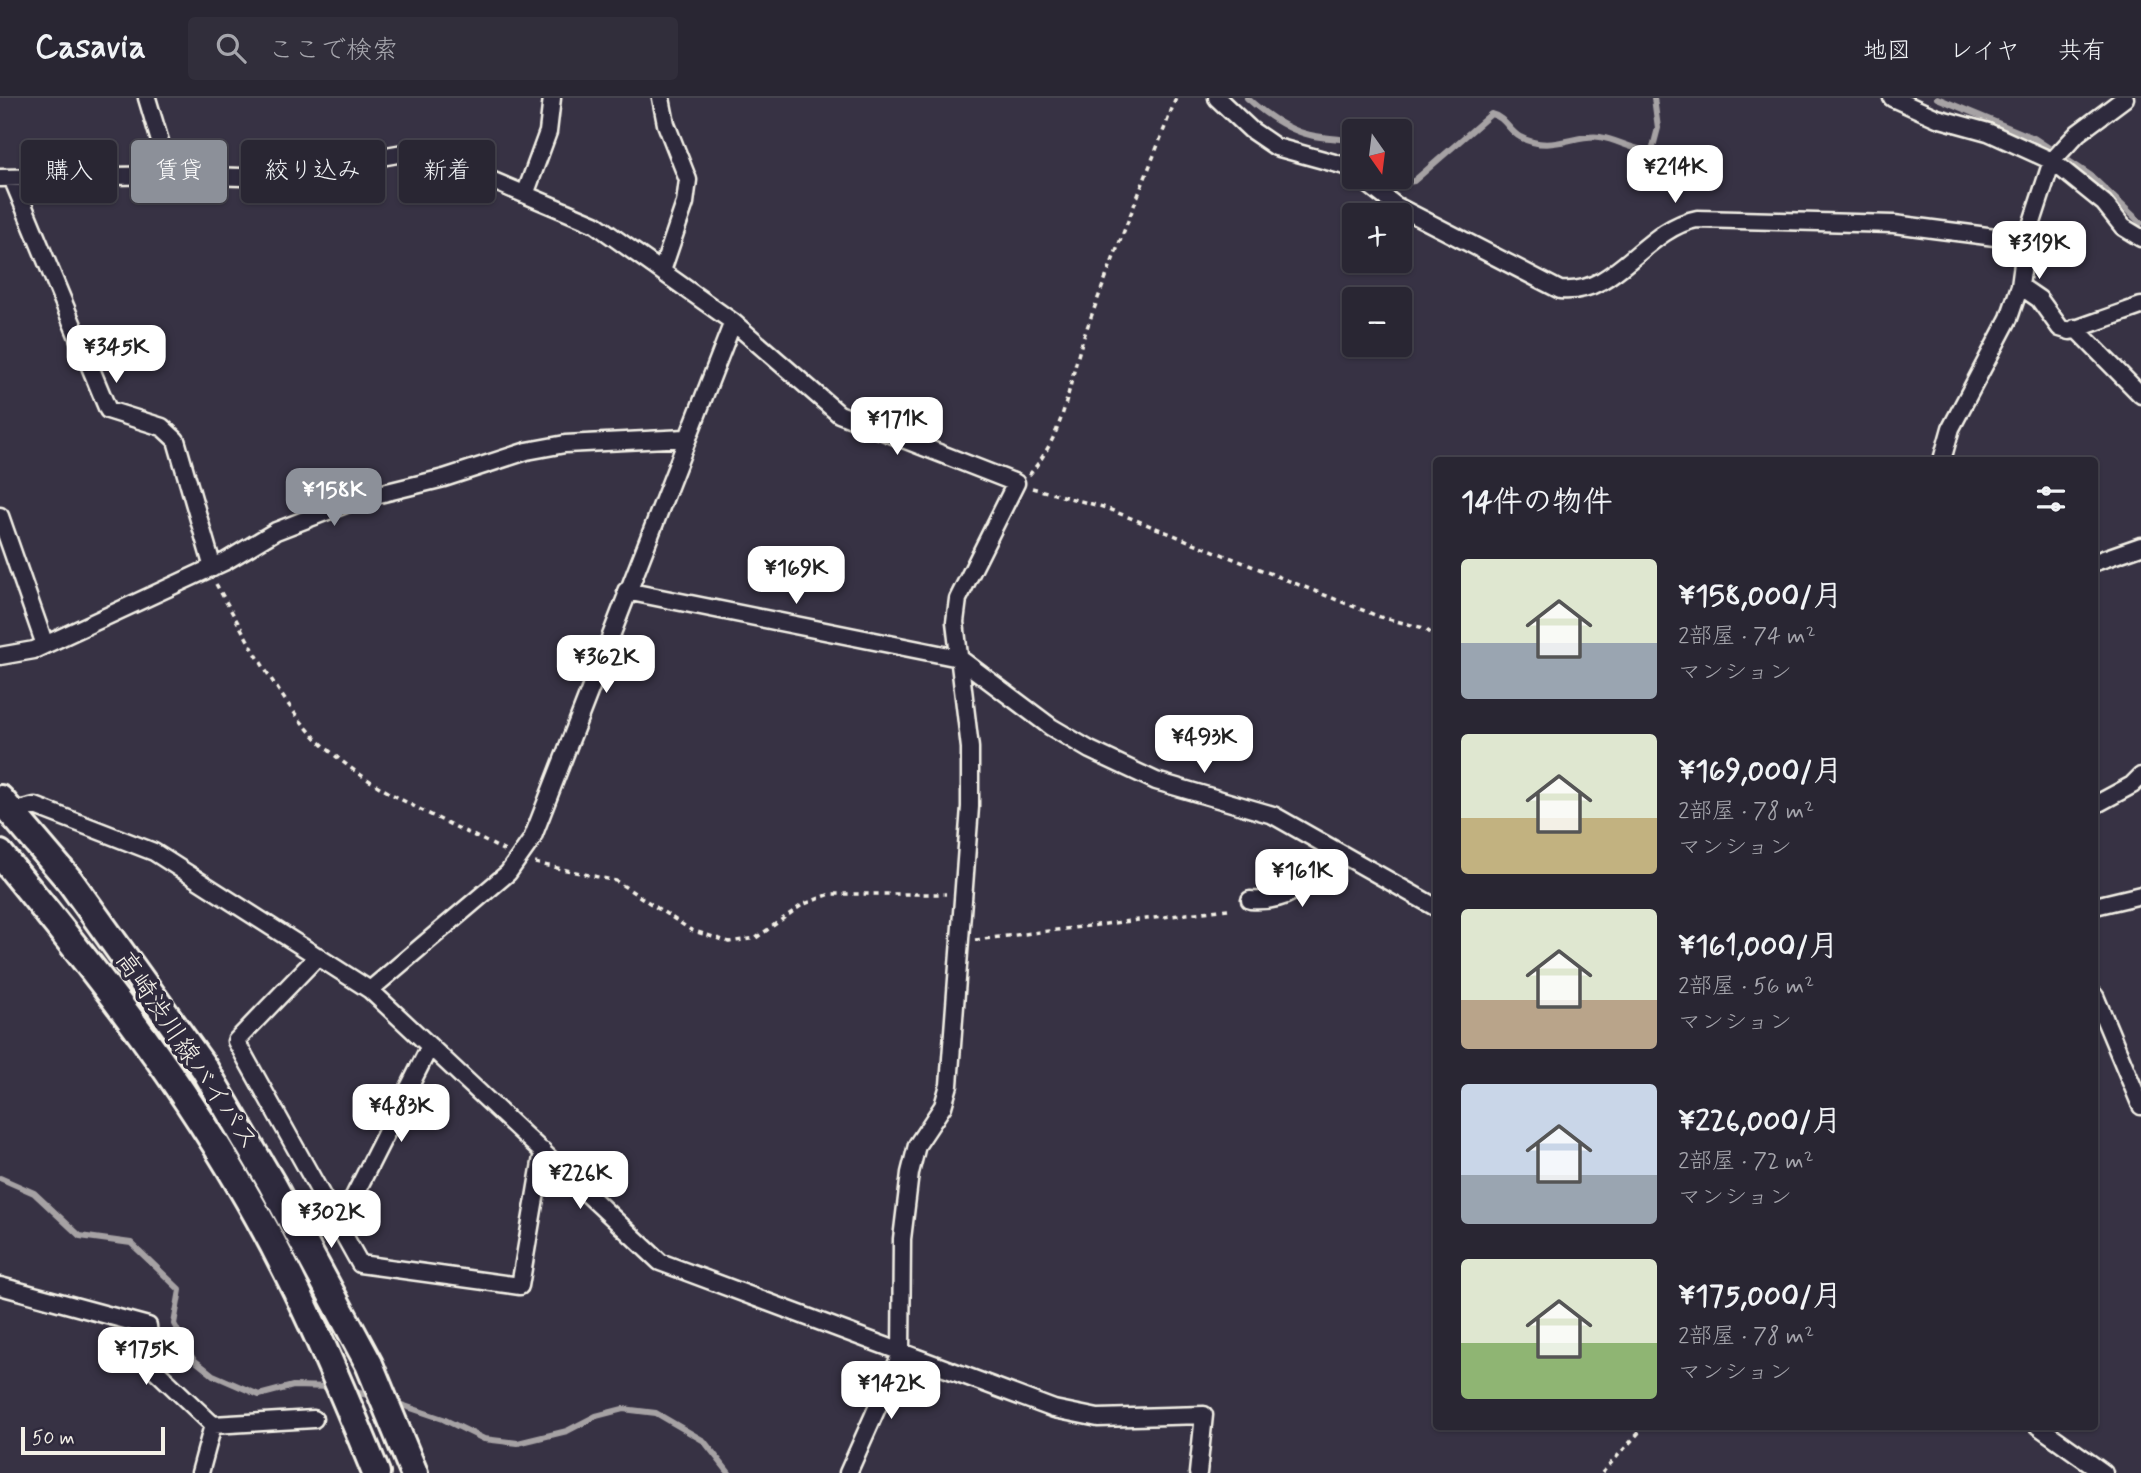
<!DOCTYPE html>
<html lang="ja">
<head>
<meta charset="utf-8">
<style>
  body { margin:0; font-family:Mynerve,"Klee One",sans-serif; background:#312e3b; color:#f1f3f6; height:100vh; display:flex; flex-direction:column; font-size:26px; white-space:nowrap }
  * { box-sizing:border-box; margin:0 }
  p { font-size:23px; color:#a5a5ac }
  .icon { flex:none; width:38px; height:38px; fill:none; stroke:currentColor; stroke-width:2; stroke-linecap:round; stroke-linejoin:round }
  .map { position:relative; flex:1; overflow:hidden }
  .side { position:absolute; left:1433px; top:359px; width:665px; height:973px; display:flex; flex-direction:column; background:#292633; border-radius:7px; box-shadow:0 2px 5px #0004,0 0 0 2px #45434e }
  .side>* { flex:none }
  .banner { position:absolute; left:21px; top:42px; width:665px; height:63px; display:flex; gap:14px }
  .needle { width:46px; rotate:166deg }
  .buttons { position:absolute; left:1342px; top:21px; display:grid; gap:14px }
  .buttons a { display:grid; place-items:center; width:70px; height:70px; border-radius:7px; background:#292633; box-shadow:0 2px 5px #0004,0 0 0 2px #45434e; font-size:35px }
  .scale { position:absolute; left:21px; bottom:18px; width:144px; box-sizing:border-box; padding-left:7px; border:4px solid #f4f1e8; border-top:0; font-size:19px; line-height:24px; white-space:nowrap; color:#f4f1e8; -webkit-text-stroke:5px #2f2a3d; paint-order:stroke }
  .price { position:absolute; translate:-50% -60px; padding:0 16px; border-radius:14px; background:#fff; color:#222; font-size:23px; line-height:46px; filter:drop-shadow(0 2px 4px #0008) }
  .price::after { content:''; position:absolute; left:50%; top:42px; width:21px; height:16px; margin-left:-10px; background:inherit; clip-path:polygon(0 0,100% 0,50% 100%) }
  .price.active { background:#8c9099; color:#fff }
  ul { padding:0; list-style:none }
  li { display:flex; align-items:center; gap:21px; height:175px; padding:0 28px }
  li span { display:grid; place-items:center; flex:none; width:196px; height:140px; border-radius:7px; color:#555 }
  li>.icon { margin-inline-start:auto }
  span .icon { width:84px; height:84px; fill:#fffc; stroke-width:1 }
  li b { font-size:30px }
  h2 { display:flex; justify-content:space-between; align-items:center; height:84px; padding:0 28px; font-size:30px }
  .pill { padding:0 24px; border-radius:7px; background:#292633; box-shadow:0 2px 5px #0004,0 0 0 2px #45434e; font-size:24px; line-height:63px }
  .pill.active { background:#8c9099; color:#fff }
  header { display:flex; align-items:center; gap:42px; box-sizing:border-box; height:98px; padding:0 35px; background:#292633; border-bottom:2px solid #45434e }
  header strong { font-size:33px }
  nav { display:flex; gap:38px; margin-inline-start:auto; font-size:24px }
  .search { width:490px; height:63px; background:#312e3b; display:flex; align-items:center; gap:18px; box-sizing:border-box; padding:0 24px; border-radius:7px; color:#a5a5ac; font-size:26px }
  .map>svg:first-child { display:block }
</style>
</head>
<body>
<header>
<strong>Casavia</strong>
<div class="search"><svg class="icon" aria-label="search" viewBox="0 0 24 24"><circle cx="10" cy="10" r="6"/><path d="M15 15l6 6"/></svg>ここで検索</div>
<nav><a>地図</a><a>レイヤ</a><a>共有</a></nav>
</header>
<div class="map">
<svg width="2141" height="1375" viewBox="0 0 2141 1375">
  <rect width="100%" height="100%" fill="#373244"/>
  <filter id="ink" filterUnits="userSpaceOnUse"><feTurbulence type="fractalNoise" baseFrequency=".0143" numOctaves="2"/><feDisplacementMap in="SourceGraphic" scale="14" xChannelSelector="R" yChannelSelector="G"/><feConvolveMatrix kernelMatrix="1 2 1 2 8 2 1 2 1" color-interpolation-filters="sRGB"/></filter>
  <g filter="url(#ink)">
    <g fill="none" stroke-linecap="round" stroke-linejoin="round">
      <path stroke="#a6a2a4" stroke-width="6" d="M1247,0C1264,15 1287,32 1310,37C1325,41 1340,39 1354,44
        M1937,0L2034,40L2090,77L2141,125
        M1391,79L1402,85L1414,83L1491,16C1505,19 1508,32 1520,39C1551,56 1576,35 1600,39C1619,42 1633,53 1652,53L1658,30L1654,0
        M0,1080L34,1095L80,1138L131,1145L180,1192L174,1226L193,1261L213,1277L259,1297L293,1288L332,1289
        M349,1293L373,1298
        M393,1304L443,1321L484,1341L518,1345L567,1333L596,1318L623,1311L656,1315L704,1343L729,1375"/>
      <defs>
        <path id="minor" d="M147,0L170,77
          M661,0L666,26L688,82L685,105L662,173
          M1217,0L1251,32L1276,49L1349,69L1354,74
          M1892,0L1937,20L1988,34L2052,63L2104,105L2123,129L2141,140
          M1359,79L1395,107L1560,192C1616,198 1644,131 1697,121L1894,126L2026,143
          M0,80L170,77L242,79L308,72L420,52L595,126L733,224L839,316L1016,385L958,501L955,524L970,650V709L949,987L943,1008L917,1047L910,1075L902,1141L901,1256L848,1375
          M12,80L108,312L162,329L176,342L213,470
          M526,94L548,34L552,0
          M2020,188L2039,201L2060,230L2070,233L2141,208
          M2075,230L2141,297
          M1942,362L1951,330L2009,220L2020,188L2026,143L2052,63L2078,35L2125,0
          M0,418L45,547
          M2095,464L2141,448
          M626,493L959,560L1051,629L1090,652L1156,683L1273,717L1437,810
          M0,558L34,552L226,463L276,433L359,401L444,380L527,353L565,346L686,340
          M2095,707L2132,687L2141,678
          M10,714L35,708L154,754L370,892L660,1164L1054,1311L1098,1320L1204,1317L1198,1375
          M1250,802C1291,805 1305,785 1332,758L1347,759
          M2095,808L2141,797
          M318,858L236,943L360,1166L520,1188L543,1053
          M370,892L508,775L532,741L733,224
          M2095,898L2141,1008
          M339,1128L430,948
          M0,1188L148,1228L152,1269L213,1327L314,1321
          M2038,1328L2104,1375
          M200,1375L213,1327"/>
        <path id="primary" d="M0,701L70,783L204,970L272,1086L369,1266L414,1375
          M0,756C86,861 172,969 240,1087C294,1178 336,1277 376,1375"/>
      </defs>
      <use href="#minor" stroke="#f4f1e8" stroke-width="21"/>
      <use href="#primary" stroke="#f4f1e8" stroke-width="32"/>
      <path stroke="#f4f1e8" stroke-width="3.5" stroke-dasharray="5 5" stroke-linecap="butt" d="M1029,377C1070,328 1066,286 1087,230C1115,153 1147,77 1176,0
        M1032,390L1103,409L1380,519L1424,530L1437,540
        M216,486C242,531 267,580 300,622C351,686 434,717 505,753
        M535,765L616,783L691,832L729,844L756,840L802,807L830,796H946
        M975,842L1228,811
        M1602,1375L1645,1328"/>
      <use href="#minor" stroke="#2f2a3d" stroke-width="16"/>
      <use href="#primary" stroke="#2f2a3d" stroke-width="26"/>
    </g>
  </g>
  <g text-anchor="middle" dominant-baseline="central" stroke-width="7" stroke-linejoin="round" paint-order="stroke">
    <g font-size="26" fill="#f4f1e8" stroke="#2f2a3d">
      <text transform="translate(186 953) rotate(56)">高崎渋川線バイパス</text>
    </g>
  </g>
</svg>
<div class="buttons">
<a><svg class="needle" viewBox="-14 -14 28 28"><path d="M0-13l5 13h-10z" fill="#e53935"/><path d="M0 13l5-13h-10z" fill="#a5a5ac"/></svg></a>
<a>+</a>
<a>−</a>
</div>
<div class="scale">50 m</div>
<b class="price" style="left:1675px;top:107px">¥214K</b>
<b class="price" style="left:2039px;top:183px">¥319K</b>
<b class="price" style="left:116px;top:287px">¥345K</b>
<b class="price" style="left:897px;top:359px">¥171K</b>
<b class="price active" style="left:334px;top:430px">¥158K</b>
<b class="price" style="left:796px;top:508px">¥169K</b>
<b class="price" style="left:606px;top:597px">¥362K</b>
<b class="price" style="left:1204px;top:677px">¥493K</b>
<b class="price" style="left:1302px;top:811px">¥161K</b>
<b class="price" style="left:401px;top:1046px">¥483K</b>
<b class="price" style="left:580px;top:1113px">¥226K</b>
<b class="price" style="left:331px;top:1152px">¥302K</b>
<b class="price" style="left:146px;top:1289px">¥175K</b>
<b class="price" style="left:891px;top:1323px">¥142K</b>
<div class="banner">
<a class="pill">購入</a>
<a class="pill active">賃貸</a>
<a class="pill">絞り込み</a>
<a class="pill">新着</a>
</div>
<section class="side">
<h2>14件の物件<svg class="icon" aria-label="filters" viewBox="0 0 24 24"><path d="M4 7h16M4 17h16"/><circle cx="9" cy="7" r="2"/><circle cx="15" cy="17" r="2"/></svg></h2>
<ul>
<li><span style="background:linear-gradient(#dfe7d0 60%,#9aa5b1 0)"><svg class="icon" aria-label="home" viewBox="0 0 24 24"><path d="M3 11l9-7 9 7M6 9v11h12V9"/></svg></span><div><b>¥158,000/月</b><p>2部屋 · 74 m²</p><p>マンション</p></div></li>
<li><span style="background:linear-gradient(#dfe7d0 60%,#c2b280 0)"><svg class="icon" aria-label="home" viewBox="0 0 24 24"><path d="M3 11l9-7 9 7M6 9v11h12V9"/></svg></span><div><b>¥169,000/月</b><p>2部屋 · 78 m²</p><p>マンション</p></div></li>
<li><span style="background:linear-gradient(#dfe7d0 65%,#b9a48a 0)"><svg class="icon" aria-label="home" viewBox="0 0 24 24"><path d="M3 11l9-7 9 7M6 9v11h12V9"/></svg></span><div><b>¥161,000/月</b><p>2部屋 · 56 m²</p><p>マンション</p></div></li>
<li><span style="background:linear-gradient(#c9d6e8 65%,#9aa5b1 0)"><svg class="icon" aria-label="home" viewBox="0 0 24 24"><path d="M3 11l9-7 9 7M6 9v11h12V9"/></svg></span><div><b>¥226,000/月</b><p>2部屋 · 72 m²</p><p>マンション</p></div></li>
<li><span style="background:linear-gradient(#dfe7d0 60%,#8fb573 0)"><svg class="icon" aria-label="home" viewBox="0 0 24 24"><path d="M3 11l9-7 9 7M6 9v11h12V9"/></svg></span><div><b>¥175,000/月</b><p>2部屋 · 78 m²</p><p>マンション</p></div></li>
</ul>
</section>
</div>
</body>
</html>
